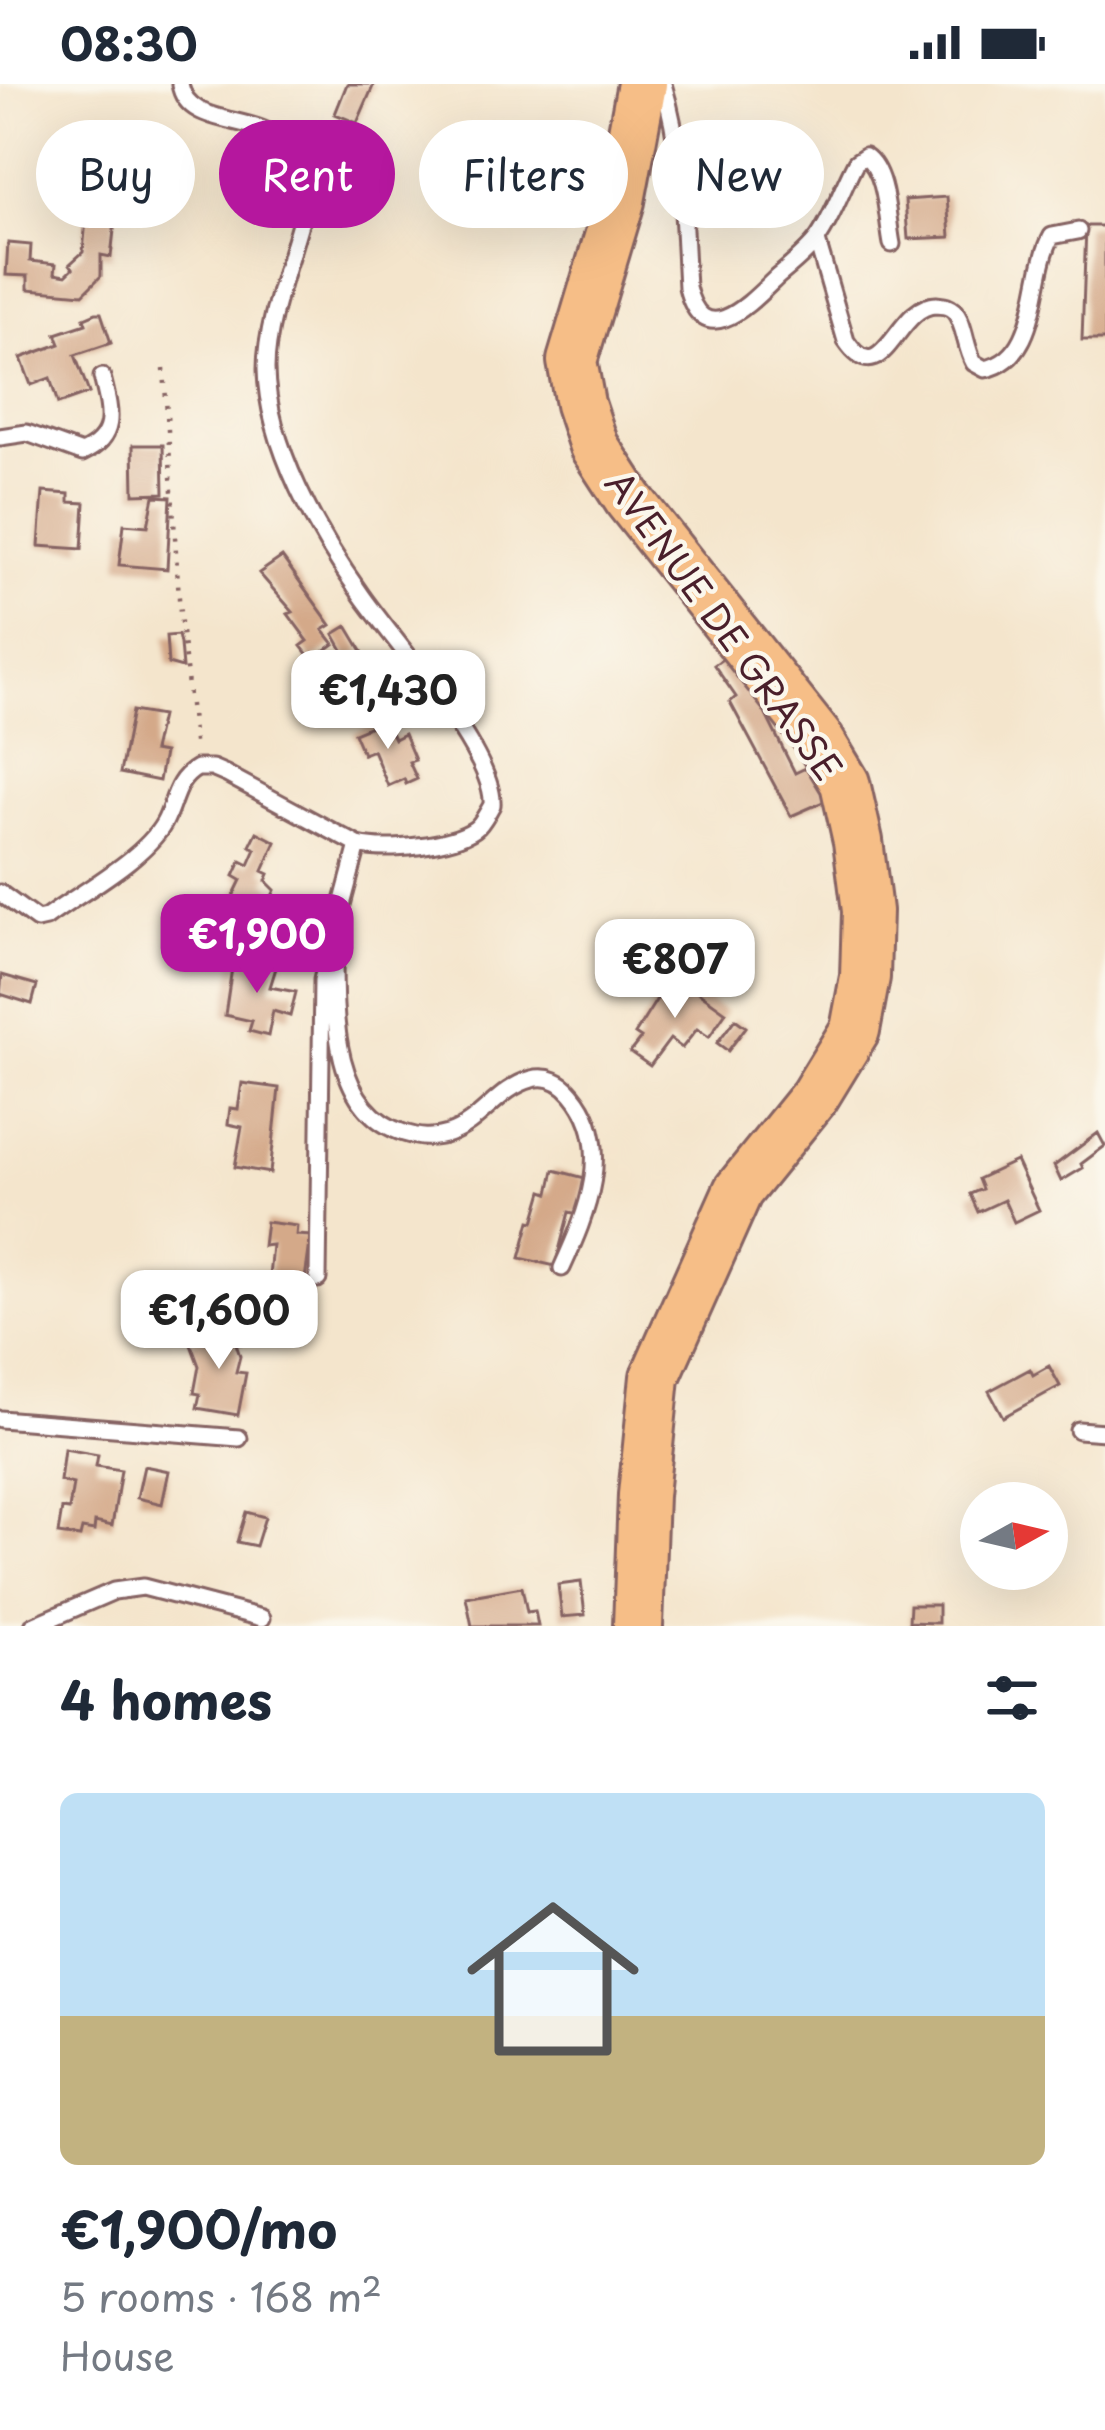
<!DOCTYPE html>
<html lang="en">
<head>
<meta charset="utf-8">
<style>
  body { margin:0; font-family:"Playpen Sans",sans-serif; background:#f6f6f7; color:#1f2937; height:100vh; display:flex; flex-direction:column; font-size:45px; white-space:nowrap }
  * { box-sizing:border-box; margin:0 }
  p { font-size:39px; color:#747a83 }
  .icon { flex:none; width:66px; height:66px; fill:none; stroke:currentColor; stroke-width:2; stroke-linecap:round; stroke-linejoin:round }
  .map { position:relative; height:1542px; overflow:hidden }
  .drawer { display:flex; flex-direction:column; background:#fff; flex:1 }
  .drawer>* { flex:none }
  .top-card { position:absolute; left:36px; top:36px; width:1035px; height:108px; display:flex; gap:24px }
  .needle { width:78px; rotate:82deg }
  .controls { position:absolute; left:960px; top:1398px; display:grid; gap:24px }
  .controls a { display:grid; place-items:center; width:108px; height:108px; border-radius:50%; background:#fff; box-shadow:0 12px 48px #0002; font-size:60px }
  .price { position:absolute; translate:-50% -102px; padding:0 27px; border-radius:24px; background:#fff; color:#222; font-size:39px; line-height:78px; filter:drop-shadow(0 3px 6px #0008) }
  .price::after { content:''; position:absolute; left:50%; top:72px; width:36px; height:27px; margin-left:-18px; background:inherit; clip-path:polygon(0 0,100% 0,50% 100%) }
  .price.selected { background:#b5179e; color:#fff }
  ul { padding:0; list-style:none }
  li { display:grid; align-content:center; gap:24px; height:636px; padding:0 60px }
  li span { display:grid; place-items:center; height:372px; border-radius:18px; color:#555 }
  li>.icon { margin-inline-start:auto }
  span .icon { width:216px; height:216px; fill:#fffc; stroke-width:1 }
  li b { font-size:51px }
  h2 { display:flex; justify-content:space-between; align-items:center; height:144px; padding:0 60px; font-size:51px }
  .chip { padding:0 42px; border-radius:54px; background:#fff; box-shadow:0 12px 48px #0002; font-size:42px; line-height:108px }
  .chip.selected { background:#b5179e; color:#fff }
  .status { display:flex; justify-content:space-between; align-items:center; height:84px; padding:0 60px; background:#fff; direction:ltr }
  .status svg { height:33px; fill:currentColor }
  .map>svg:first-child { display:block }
</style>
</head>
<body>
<div class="status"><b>08:30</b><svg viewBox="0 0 49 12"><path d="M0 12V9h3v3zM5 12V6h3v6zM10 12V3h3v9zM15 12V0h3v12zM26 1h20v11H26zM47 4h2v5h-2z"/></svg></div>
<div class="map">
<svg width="1105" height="1542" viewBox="0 0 1105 1542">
  <rect width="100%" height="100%" fill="#fbf7ec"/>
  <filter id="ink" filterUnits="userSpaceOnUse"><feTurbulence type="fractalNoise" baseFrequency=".00833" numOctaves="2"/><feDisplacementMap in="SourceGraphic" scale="24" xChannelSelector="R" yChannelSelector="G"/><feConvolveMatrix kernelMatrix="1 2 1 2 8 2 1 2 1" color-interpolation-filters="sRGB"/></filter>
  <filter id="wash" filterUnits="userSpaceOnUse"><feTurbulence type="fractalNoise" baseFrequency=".004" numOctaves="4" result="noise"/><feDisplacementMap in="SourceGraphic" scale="48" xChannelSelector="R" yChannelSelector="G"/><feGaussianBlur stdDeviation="2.7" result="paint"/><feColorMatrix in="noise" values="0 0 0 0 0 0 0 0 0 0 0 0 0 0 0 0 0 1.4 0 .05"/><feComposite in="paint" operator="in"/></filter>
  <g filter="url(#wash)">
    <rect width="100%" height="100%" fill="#f4e5cc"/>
    <g id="blocks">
      <path fill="#d4a989" d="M347,0H374L357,39L335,30Z
        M498,41L516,51L510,63L521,68L505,96L478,82L470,97L439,80L455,53L485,67Z
        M947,113L950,153L908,155L905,116Z
        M87,125L116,128L111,173L101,171V192L83,210L28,205V192L6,191L8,159L31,161L30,177L56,180L55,189L66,191L73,184L70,180L83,168Z
        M1086,142H1105V256H1082Z
        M96,229H101L111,259L75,271L89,309L58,320L50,294L31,301L21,274L60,260L56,250L86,240L84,234Z
        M133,361H163L164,409L134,410Z
        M43,408L69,410V418L85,419L82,465L39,462Z
        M154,412L171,413L167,485L119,481L124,440L148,442Z
        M282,473L331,541L323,546L334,560L312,576L301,562L308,557L288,530L293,528L259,489Z
        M347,542L362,567L348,575L334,550Z
        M178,551L180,560L182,584L168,580L166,552Z
        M732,568L772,618L762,623L795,689L814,680L830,715L791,732L730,618L736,613L714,581Z
        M132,627L161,632L153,667L164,669L159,697L120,689Z
        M385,636L394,655L404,650L415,676L409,678L417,695L406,700L404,695L388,702L373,666L363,670L354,649Z
        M257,748L276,758L263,787L269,790L266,797L275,806L258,842L226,827L241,796L234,792L241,777L249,781L256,765L250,762Z
        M247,876L276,884L270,903L296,908L290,932L273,927L268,952L249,947L252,937L225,931L233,877L246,880Z
        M2,891L37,901L32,920L0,910Z
        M680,895L726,928L709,953L697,945L682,964L670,955L650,982L630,968L641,954L635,950L665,902L671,907Z
        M735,935L746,943L728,967L717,959Z
        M242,999L279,1004L270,1089L235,1083L242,1043L228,1040L230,1024L238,1025Z
        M1098,1049L1105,1062L1081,1080L1083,1084L1061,1097L1054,1082Z
        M1016,1077L1039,1126L1014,1138L1004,1116L978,1128L970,1110L982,1105L978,1095Z
        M554,1086L585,1094L578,1130L569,1128L555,1182L520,1174L530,1137L534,1138L543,1107L549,1109Z
        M266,1138L297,1142L296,1151L311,1152L305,1195L269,1193L272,1161L263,1162Z
        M235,1242L240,1260H236L240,1272L236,1288L246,1289L238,1331L197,1324L200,1310L194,1309L199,1282L190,1258Z
        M1049,1282L1060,1302L1003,1333L989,1307L1030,1285L1033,1291Z
        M64,1365L98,1371L96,1382L121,1386L112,1442L95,1438L94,1447L82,1445L80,1453L58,1450L62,1425L69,1426L73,1400L60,1397Z
        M144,1382L169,1387L162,1420L137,1414Z
        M246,1428L265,1433L256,1462L237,1458Z
        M581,1498L585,1531L562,1533L558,1501Z
        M522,1503L527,1528L535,1527L538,1542H472L466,1513Z
        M910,1521H938V1539L909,1538Z"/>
    </g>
  </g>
  <g filter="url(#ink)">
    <use href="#blocks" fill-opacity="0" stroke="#866463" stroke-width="3"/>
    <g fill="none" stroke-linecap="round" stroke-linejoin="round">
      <defs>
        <path id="service" d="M663,0C683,66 683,135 687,203C703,270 750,219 776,194C790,182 807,169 818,154C834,131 843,102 856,78L865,72C887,87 887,135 892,160
          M817,157L846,257C883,312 896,221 936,221C944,222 947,221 954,227C965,239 965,264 974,279L985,285C1042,274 1030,191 1052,152L1078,147
          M0,353L27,349L82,369C119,353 110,326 102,293
          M0,809L37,836L46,834C80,809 144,775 164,739C175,719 174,697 197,684H212L226,690L358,761C385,768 451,762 475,745C482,740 487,729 492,721C496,672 392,555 362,512C319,452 267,361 266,285C266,239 290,177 302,132C322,5 190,63 180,0
          M334,846C335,912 325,1024 404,1049C420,1054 432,1055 448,1050C481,1039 498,1004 532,995C548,991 562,998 572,1010C616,1062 586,1131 562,1184
          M318,1195L322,896L358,761
          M0,1335L239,1354
          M1078,1346L1105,1348
          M33,1542L114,1507L143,1503L262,1534"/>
        <path id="primary" d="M638,1542L643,1411L655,1293L738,1107L814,1013L855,946L865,893L867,827L858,757L845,699L818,654L629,416L594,362L580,320L572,277L620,117L642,0"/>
      </defs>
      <use href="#service" stroke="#866463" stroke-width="21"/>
      <use href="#primary" stroke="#866463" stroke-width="54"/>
      <path stroke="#866463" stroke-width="4.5" stroke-dasharray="3 9" stroke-linecap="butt" d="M164,285L180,529L195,667"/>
      <use href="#service" stroke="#fff" stroke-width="15"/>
      <use href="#primary" stroke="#f6be87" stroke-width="48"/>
    </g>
  </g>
  <g text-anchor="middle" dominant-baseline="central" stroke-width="9" stroke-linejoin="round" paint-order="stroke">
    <g font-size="36" fill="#4a1f2b" stroke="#fbf7ec">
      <text transform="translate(725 541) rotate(54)">AVENUE DE GRASSE</text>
    </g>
  </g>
</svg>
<div class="controls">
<a><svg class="needle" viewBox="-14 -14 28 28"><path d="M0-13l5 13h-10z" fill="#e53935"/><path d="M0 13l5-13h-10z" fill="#747a83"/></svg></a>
</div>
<b class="price" style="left:388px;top:668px">€1,430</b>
<b class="price selected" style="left:257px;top:912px">€1,900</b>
<b class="price" style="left:675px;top:937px">€807</b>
<b class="price" style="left:219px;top:1288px">€1,600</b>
<div class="top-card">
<a class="chip">Buy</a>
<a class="chip selected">Rent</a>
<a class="chip">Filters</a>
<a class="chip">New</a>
</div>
</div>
<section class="drawer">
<h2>4 homes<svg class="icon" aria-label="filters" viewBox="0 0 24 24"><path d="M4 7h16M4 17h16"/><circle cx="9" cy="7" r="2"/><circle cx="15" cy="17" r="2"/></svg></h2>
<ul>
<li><span style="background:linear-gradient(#bfe0f5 60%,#c2b280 0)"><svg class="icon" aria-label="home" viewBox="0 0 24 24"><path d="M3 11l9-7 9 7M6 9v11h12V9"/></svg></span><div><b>€1,900/mo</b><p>5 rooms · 168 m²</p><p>House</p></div></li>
</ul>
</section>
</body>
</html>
